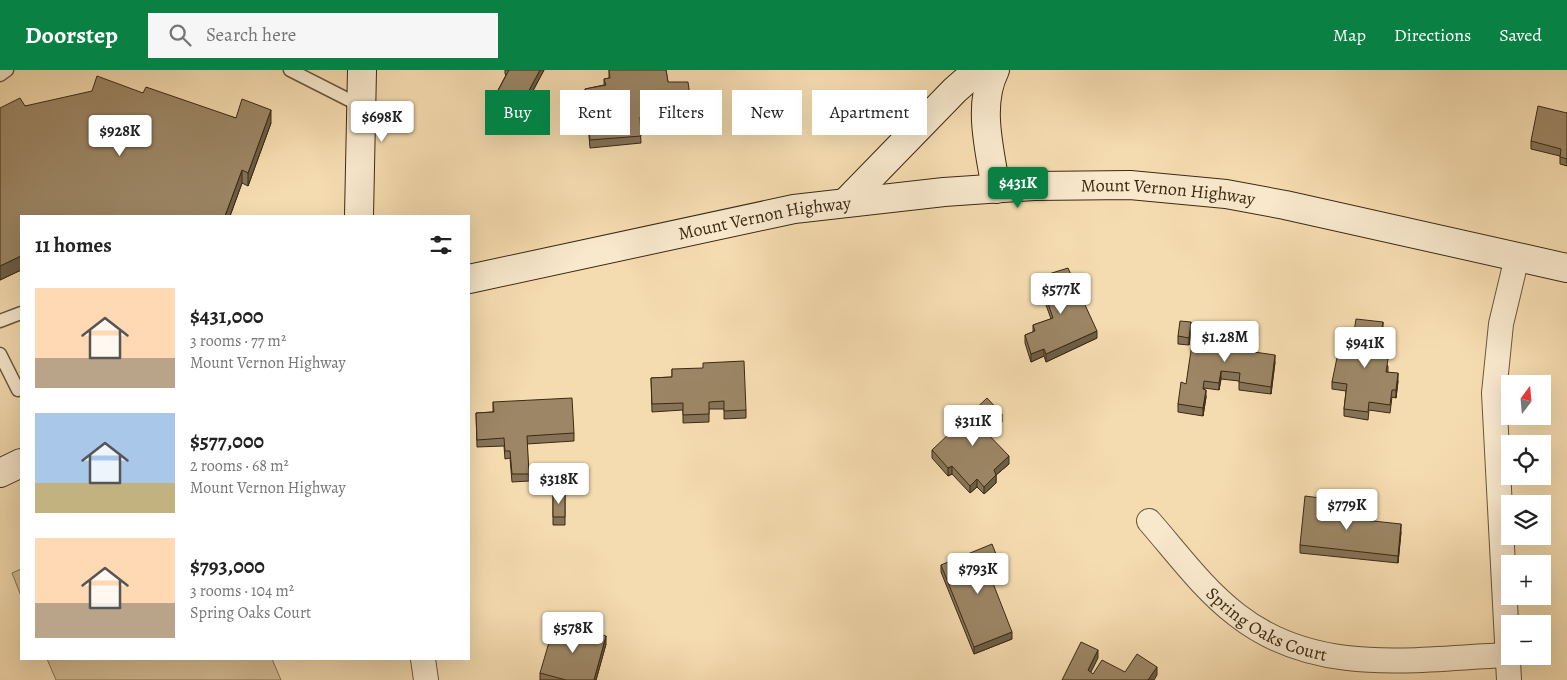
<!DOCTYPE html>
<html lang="en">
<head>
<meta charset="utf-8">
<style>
  body { margin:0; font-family:Alegreya,serif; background:#f6f6f6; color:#222; height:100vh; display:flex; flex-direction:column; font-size:19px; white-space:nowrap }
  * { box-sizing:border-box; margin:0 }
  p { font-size:16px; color:#767676 }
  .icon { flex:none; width:28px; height:28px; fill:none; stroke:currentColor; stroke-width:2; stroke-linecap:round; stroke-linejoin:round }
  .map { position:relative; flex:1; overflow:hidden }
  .side { position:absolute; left:20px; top:145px; width:450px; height:445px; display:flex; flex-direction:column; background:#fff; border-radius:0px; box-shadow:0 5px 20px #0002 }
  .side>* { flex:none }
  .hud { position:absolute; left:485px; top:20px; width:475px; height:45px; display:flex; gap:10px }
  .needle { width:32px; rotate:16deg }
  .buttons { position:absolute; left:1501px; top:305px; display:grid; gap:10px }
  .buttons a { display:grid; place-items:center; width:50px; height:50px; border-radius:0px; background:#fff; box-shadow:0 5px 20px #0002; font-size:25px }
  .price { position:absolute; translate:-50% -42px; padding:0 11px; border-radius:5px; background:#fff; color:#222; font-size:16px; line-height:32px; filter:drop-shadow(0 1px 2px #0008) }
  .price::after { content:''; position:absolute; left:50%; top:30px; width:15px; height:11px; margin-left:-8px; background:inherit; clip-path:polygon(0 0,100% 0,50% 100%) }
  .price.on { background:#0b8043; color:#fff }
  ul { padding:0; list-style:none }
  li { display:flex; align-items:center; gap:15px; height:125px; padding:0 15px }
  li span { display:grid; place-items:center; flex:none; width:140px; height:100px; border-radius:0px; color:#555 }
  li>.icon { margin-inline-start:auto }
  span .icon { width:60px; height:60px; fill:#fffc; stroke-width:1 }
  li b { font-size:21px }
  h2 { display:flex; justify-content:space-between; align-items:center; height:60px; padding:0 15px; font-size:21px }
  .pill { padding:0 18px; border-radius:0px; background:#fff; box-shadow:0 5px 20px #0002; font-size:18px; line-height:45px }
  .pill.on { background:#0b8043; color:#fff }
  header { display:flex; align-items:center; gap:30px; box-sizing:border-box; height:70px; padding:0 25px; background:#0b8043; color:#fff }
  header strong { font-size:24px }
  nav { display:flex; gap:28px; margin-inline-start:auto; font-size:18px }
  .search { width:350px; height:45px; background:#f6f6f6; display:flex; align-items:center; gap:12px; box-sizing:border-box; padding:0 18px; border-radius:0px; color:#767676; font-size:19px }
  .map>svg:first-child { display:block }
</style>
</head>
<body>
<header>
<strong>Doorstep</strong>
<div class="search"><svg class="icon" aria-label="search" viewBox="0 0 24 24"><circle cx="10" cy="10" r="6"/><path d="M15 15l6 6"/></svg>Search here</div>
<nav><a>Map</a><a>Directions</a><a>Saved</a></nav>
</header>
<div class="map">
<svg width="1567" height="610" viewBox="0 0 1567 610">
  <rect width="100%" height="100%" fill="#f5dcb0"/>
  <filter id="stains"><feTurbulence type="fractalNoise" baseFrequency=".004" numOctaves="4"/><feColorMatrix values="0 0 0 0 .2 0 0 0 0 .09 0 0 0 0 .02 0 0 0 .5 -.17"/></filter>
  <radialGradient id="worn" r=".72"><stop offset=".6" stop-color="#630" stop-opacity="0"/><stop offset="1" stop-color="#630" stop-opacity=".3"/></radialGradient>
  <path fill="#d6be95" stroke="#897454" d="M21,499V526L12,503Z
    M47,589H272L281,610H56Z"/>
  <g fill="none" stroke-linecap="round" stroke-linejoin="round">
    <defs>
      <path id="lane" d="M290,0L361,36
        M0,5L7,0
        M0,251L21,243
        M0,284L18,320"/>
      <g id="street">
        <path id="s1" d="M1149,451C1177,483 1203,519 1237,545C1316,607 1413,589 1507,585"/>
        <path d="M423,589L426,610"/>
        <path d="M1509,610L1494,323L1501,254L1517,187"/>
      </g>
      <g id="secondary">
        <path d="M995,0C977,35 990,81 996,119"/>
        <path d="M847,131L955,20L978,0"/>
        <path d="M359,146L362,0"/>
        <path id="s2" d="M469,209L794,139L944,122L1034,116L1130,115L1226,124L1285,135L1567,198"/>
        <path d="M0,403L21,393"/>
      </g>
    </defs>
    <use href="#lane" stroke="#6a563a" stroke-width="15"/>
    <use href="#street" stroke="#6a563a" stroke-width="26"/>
    <use href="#secondary" stroke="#3c2913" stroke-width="30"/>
    <use href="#lane" stroke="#f8e8cc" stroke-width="12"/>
    <use href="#street" stroke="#f8e8cc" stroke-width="24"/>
    <use href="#secondary" stroke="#f8e8cc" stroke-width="28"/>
  </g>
  <path fill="#867357" stroke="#3c2913" d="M505,0H544L511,62L487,49V41L506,5L505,4Z
    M609,0H666L668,12L692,40V48L640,55L641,73L590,78L585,19L604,15V9L609,8Z
    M143,23L236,48L271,53L248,116L242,113L230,146H21V200L0,210L25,36Z
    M1567,43V96L1560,94V86L1531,79V71Z
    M1039,207L1097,268L1046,292L1044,286L1031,292L1025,273V265L1033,262V255L1051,249L1039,215Z
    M1191,260L1189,275L1178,274V266Z
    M1383,260L1379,287L1388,296V302L1398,311L1396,328L1392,327L1390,343L1369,340L1368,350L1344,346V339L1346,321L1332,319V312L1352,274Z
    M1258,265L1255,282L1275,292L1271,324L1239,320V311L1221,309L1219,320L1204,318L1206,327L1203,346L1178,342V334L1186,314L1222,271Z
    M672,299L746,340V348L724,349V339H709V352L683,353V340L652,342L651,308L672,307Z
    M493,332L574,363V371L527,374L529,411L512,412L510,388L505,389L504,376L477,377L476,343L493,342Z
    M1002,352L988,364L1009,394L996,405V413L984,424L977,417L970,423L952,404L948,406L932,388V380Z
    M553,423H565V455H553Z
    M1328,436L1327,446L1401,462L1398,493L1300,483V475Z
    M941,495L1001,505L991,509L1012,569L974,584L941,502Z
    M606,574L596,610H540V603Z"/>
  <path fill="#6d5e47" stroke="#3c2913" d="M540,0H544L511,62V54Z
    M271,40V53L248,116V103Z
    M242,100V113L230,146H225Z
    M21,186V200L0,210V196Z
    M1191,252V260L1189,275V268Z
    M1383,252V260L1378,295V287Z
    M1258,257V265L1254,290V282Z
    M1097,261V268L1046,292V284Z
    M1044,279V286L1031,292V284Z
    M1275,285V292L1271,324V317Z
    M1221,301V309L1219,320V313Z
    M1398,303V311L1396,328V320Z
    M1206,320V327L1203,346V338Z
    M1002,344V352L984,367V360Z
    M1009,386V394L996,405V413L984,424V417L994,400Z
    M952,396V404L948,406V398Z
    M977,409V417L970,423V416Z
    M1401,454V462L1398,493V486Z
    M1001,497V505L989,510V503Z
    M1012,562V569L974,584V577Z
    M606,566V574L596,610H594Z
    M1098,580V588L1088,608V600Z
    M1157,597V605L1154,610H1148Z"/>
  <path fill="#9c8665" stroke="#3c2913" d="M509,0H540L511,54L487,41Z
    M609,0H666L668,12H688L692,40L640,47L641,66L590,70L585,19L606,15L604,9L610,8Z
    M97,6L143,23L146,17L236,48L242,29L271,40L248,103L242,100L225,146H21V186L0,196V38L20,28L25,36L92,21Z
    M1538,36L1567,43V89L1560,87L1561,79L1531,71Z
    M1068,198L1097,261L1046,284L1044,279L1031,284L1025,265L1035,261L1033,255L1053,248L1039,207Z
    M1356,249L1383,252L1378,287L1388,289L1386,302L1398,303L1396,320H1392L1390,335L1369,332L1368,342L1344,339L1347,314L1332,312L1340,273L1352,274Z
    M1180,251L1191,252L1189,268L1178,266Z
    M1225,253L1258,257L1254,282L1275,285L1271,317L1239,312L1240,303L1221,301L1219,313L1204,311L1203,319L1206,320L1203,338L1178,334L1181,312L1186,314L1193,267L1222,271Z
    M744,291L746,340L724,341V331L709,332V344L683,345V333L652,334L651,308L672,307V299L703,298V293Z
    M572,328L574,363L527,366L529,404H512L510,381H505L504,368L477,370L476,343L494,342L493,332Z
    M987,328L1002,344L984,360L1009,386L994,400L996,405L984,417L977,409L970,416L952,396L948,398L932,380Z
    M553,423H565V447H553Z
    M1305,426L1328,429L1326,446L1401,454L1398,486L1300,475Z
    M992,474L1001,497L989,503L1012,562L974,577L941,495Z
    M555,552L606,566L594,610H566L540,603Z
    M1081,572L1098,580L1088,600L1093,604L1102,590L1125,602L1137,584L1157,597L1148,610H1062Z"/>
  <g text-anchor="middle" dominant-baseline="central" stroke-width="4" stroke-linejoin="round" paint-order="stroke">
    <g font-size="18" fill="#3c2913" stroke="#f8e8cc">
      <text stroke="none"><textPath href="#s2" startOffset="708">Mount Vernon Highway</textPath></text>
      <text stroke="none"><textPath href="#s2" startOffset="302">Mount Vernon Highway</textPath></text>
      <text stroke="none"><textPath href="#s1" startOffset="160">Spring Oaks Court</textPath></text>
    </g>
  </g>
  <rect width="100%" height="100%" filter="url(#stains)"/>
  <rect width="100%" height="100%" fill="url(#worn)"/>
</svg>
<div class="buttons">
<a><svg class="needle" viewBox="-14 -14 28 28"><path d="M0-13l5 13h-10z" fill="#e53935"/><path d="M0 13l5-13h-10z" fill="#767676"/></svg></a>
<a><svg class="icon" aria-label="locate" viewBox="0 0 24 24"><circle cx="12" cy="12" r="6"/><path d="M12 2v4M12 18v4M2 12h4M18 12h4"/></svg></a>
<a><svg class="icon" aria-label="layers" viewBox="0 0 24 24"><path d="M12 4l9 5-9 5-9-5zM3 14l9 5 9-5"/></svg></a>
<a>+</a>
<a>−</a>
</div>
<b class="price" style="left:382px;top:73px">$698K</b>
<b class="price" style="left:120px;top:87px">$928K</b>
<b class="price on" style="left:1018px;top:139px">$431K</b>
<b class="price" style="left:1061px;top:245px">$577K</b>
<b class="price" style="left:1225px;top:293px">$1.28M</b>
<b class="price" style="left:1365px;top:299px">$941K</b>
<b class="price" style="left:973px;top:377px">$311K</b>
<b class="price" style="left:559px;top:435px">$318K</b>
<b class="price" style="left:1347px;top:461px">$779K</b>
<b class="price" style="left:978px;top:525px">$793K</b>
<b class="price" style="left:573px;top:584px">$578K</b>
<div class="hud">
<a class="pill on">Buy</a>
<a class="pill">Rent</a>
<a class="pill">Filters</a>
<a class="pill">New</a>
<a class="pill">Apartment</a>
</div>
<section class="side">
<h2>11 homes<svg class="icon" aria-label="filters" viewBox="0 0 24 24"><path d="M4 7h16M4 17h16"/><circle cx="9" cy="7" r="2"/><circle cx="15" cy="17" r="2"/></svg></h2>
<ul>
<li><span style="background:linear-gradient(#ffd9b3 70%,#b9a48a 0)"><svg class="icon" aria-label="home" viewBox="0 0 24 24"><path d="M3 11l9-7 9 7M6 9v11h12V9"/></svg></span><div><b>$431,000</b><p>3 rooms · 77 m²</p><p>Mount Vernon Highway</p></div></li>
<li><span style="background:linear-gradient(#a9c7e8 70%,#c2b280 0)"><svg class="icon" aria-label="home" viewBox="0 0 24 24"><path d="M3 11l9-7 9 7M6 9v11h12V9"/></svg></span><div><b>$577,000</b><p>2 rooms · 68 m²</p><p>Mount Vernon Highway</p></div></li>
<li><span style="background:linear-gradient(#ffd9b3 65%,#b9a48a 0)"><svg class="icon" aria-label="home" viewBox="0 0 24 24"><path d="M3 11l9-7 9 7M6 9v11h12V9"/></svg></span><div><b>$793,000</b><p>3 rooms · 104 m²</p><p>Spring Oaks Court</p></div></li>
</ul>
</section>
</div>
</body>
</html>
